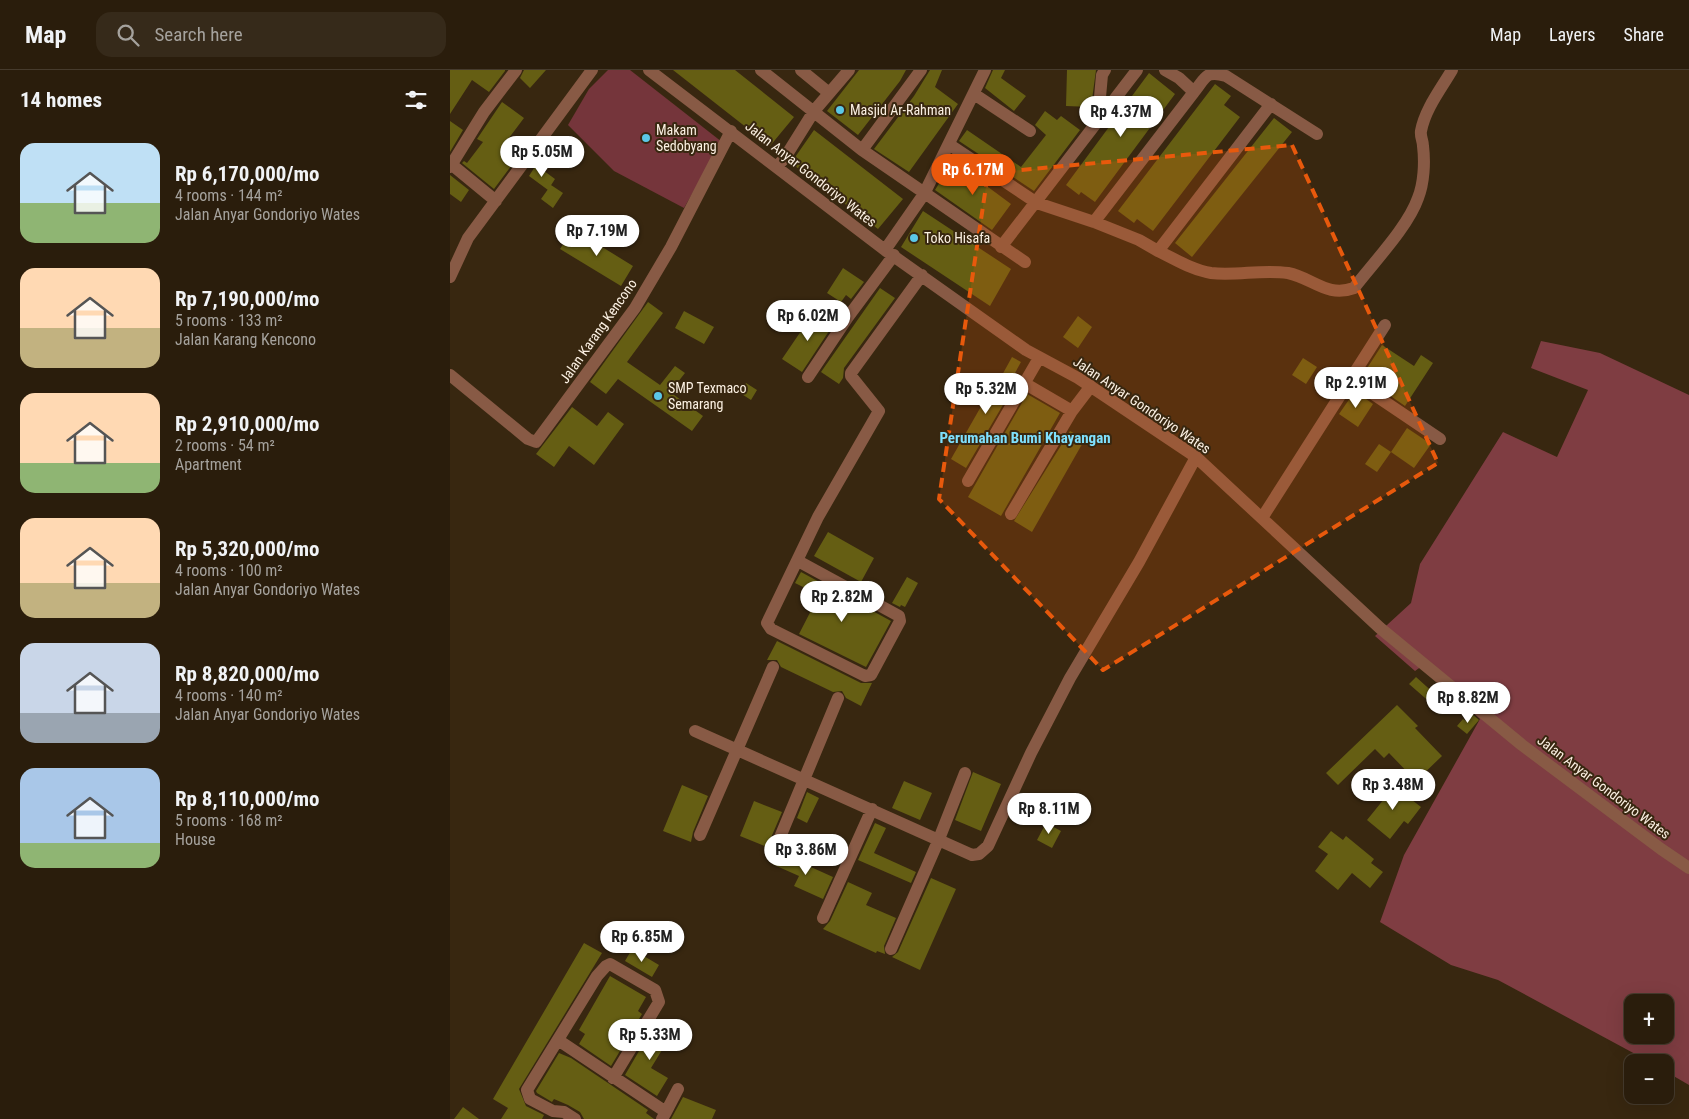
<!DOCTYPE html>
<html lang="en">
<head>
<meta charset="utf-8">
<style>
  body { margin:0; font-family:"Roboto Condensed",sans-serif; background:#362a1a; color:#f1f3f6; height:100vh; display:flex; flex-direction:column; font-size:19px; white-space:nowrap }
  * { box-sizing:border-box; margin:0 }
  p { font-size:16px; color:#a5a29d }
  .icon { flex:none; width:28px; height:28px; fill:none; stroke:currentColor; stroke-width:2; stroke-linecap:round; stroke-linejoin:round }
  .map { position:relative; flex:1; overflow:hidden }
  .side { display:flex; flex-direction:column; background:#2a1d0c; width:450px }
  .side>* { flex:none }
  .tools { position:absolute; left:1174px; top:924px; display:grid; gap:10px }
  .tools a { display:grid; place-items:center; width:50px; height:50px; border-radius:10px; background:#2a1d0c; box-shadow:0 5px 20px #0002,0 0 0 1px #463b2d; font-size:25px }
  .price { position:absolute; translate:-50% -42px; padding:0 11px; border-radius:18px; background:#fff; color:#222; font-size:16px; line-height:32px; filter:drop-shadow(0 1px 2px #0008) }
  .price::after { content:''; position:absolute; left:50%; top:30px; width:15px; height:11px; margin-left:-8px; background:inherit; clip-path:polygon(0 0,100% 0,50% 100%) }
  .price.current { background:#ea580c; color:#fff }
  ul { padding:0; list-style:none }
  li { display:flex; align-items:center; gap:15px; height:125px; padding:0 20px }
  li span { display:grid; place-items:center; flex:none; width:140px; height:100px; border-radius:15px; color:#555 }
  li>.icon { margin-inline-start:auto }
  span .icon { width:60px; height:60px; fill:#fffc; stroke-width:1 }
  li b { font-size:21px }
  h2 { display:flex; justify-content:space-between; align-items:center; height:60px; padding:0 20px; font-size:21px }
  header { display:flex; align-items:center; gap:30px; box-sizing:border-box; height:70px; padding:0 25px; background:#2a1d0c; border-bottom:1px solid #463b2d }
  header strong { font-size:24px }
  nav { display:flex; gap:28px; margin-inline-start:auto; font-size:18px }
  .search { width:350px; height:45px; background:#362a1a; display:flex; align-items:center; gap:12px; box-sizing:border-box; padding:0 18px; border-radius:15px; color:#a5a29d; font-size:19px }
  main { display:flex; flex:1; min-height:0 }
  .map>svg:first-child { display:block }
</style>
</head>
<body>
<header>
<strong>Map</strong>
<div class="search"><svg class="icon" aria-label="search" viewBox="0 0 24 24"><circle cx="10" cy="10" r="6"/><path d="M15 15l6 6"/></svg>Search here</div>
<nav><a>Map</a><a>Layers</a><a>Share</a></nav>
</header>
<main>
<section class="side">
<h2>14 homes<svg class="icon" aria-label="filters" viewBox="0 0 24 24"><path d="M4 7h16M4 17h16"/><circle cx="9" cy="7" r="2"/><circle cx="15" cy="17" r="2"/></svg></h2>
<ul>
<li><span style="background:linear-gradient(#bfe0f5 60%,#8fb573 0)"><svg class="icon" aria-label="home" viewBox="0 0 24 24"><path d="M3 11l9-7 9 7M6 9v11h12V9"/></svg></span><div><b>Rp 6,170,000/mo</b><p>4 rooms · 144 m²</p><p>Jalan Anyar Gondoriyo Wates</p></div></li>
<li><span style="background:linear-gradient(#ffd9b3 60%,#c2b280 0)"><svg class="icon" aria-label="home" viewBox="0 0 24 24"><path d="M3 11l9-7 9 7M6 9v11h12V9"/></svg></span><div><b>Rp 7,190,000/mo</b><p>5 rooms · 133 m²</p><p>Jalan Karang Kencono</p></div></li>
<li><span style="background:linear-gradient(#ffd9b3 70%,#8fb573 0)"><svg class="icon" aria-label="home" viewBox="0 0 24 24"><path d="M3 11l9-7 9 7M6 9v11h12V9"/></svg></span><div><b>Rp 2,910,000/mo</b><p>2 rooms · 54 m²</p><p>Apartment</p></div></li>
<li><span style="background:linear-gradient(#ffd9b3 65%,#c2b280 0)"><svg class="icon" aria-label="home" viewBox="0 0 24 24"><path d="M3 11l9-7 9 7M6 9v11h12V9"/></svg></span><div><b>Rp 5,320,000/mo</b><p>4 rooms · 100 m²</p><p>Jalan Anyar Gondoriyo Wates</p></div></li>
<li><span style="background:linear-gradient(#c9d6e8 70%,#9aa5b1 0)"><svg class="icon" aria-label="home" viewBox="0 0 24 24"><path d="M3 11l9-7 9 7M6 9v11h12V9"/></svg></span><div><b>Rp 8,820,000/mo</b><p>4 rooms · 140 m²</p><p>Jalan Anyar Gondoriyo Wates</p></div></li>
<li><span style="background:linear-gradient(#a9c7e8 75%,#8fb573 0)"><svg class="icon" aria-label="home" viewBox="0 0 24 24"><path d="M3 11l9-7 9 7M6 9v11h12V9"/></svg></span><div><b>Rp 8,110,000/mo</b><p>5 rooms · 168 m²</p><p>House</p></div></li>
</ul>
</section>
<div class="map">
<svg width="1239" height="1049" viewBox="0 0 1239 1049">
  <rect width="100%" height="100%" fill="#382710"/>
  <path fill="#75353b" d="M158,0H180L272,72L234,138L164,101L118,55L139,19Z"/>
  <path fill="#7f3d42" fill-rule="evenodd" d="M1091,271L1150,283L1239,325V1015L1215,1001V992H1200L1048,910L1001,895L930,852L954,785L1030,649L972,596L965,601L925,566L961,533L970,494L1053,362L1107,387L1138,320L1081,298ZM1182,932H1215V965H1182Z"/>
  <path fill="#655e13" d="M0,0H55V1L39,22L22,10L0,44Z
    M74,0H96L80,18L70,8Z
    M223,0H285L344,47L320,76Z
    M409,0H456L450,11L408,65L377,41Z
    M480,0H492L485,17L508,34L459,102L424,79L464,26Z
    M543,0H555L551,8L576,26L564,41L535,18Z
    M617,0H646L641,37L616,36Z
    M699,3L725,24L645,132L631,122L629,125L616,115Z
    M765,14L781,26L774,35L790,47L703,161L687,149L684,153L668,141Z
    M52,32L74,48L56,72L70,84L44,119L12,93L14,91L17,93L33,72L27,69Z
    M595,41L607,50L611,46L630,60L584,121L509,71L517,60L571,97L596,65L585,55Z
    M824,48L842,62L742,187L725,173Z
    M0,51L13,60L0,82Z
    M364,60L453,129L428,159L341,93Z
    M503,91L561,134L542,160L485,120Z
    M86,95L105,109L98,120L79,106Z
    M0,105L19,120L11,132L0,124Z
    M101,115L113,123L103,138L91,129Z
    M473,141L561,199L540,236L451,177Z
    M123,159L183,196L171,216L110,179Z
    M393,198L414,212L401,229L396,225L391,232L377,223Z
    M430,218L445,228L394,298L393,308L389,314L371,302Z
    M198,232L213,243L177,292L210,315L225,296L235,303L220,322L253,346L242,361L168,309L156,324L140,312Z
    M234,241L264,257L254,274L225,258Z
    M364,242L383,255L352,302L332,289Z
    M628,246L642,257L628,278L613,267Z
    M932,275L964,296L971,285L983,293L955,336L912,306Z
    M562,287L571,292L560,312L564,316L516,398L501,389L549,305L551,307Z
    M853,288L867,297L856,314L842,305Z
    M296,313L307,320L301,330L290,323Z
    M905,321L923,334L908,357L889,344Z
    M577,324L610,343L551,446L518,427Z
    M122,337L147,356L158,342L174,354L144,395L119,376L104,397L86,384Z
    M957,358L981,374L964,398L941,382Z
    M620,361L635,369L582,462L564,451Z
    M929,374L941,382L927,402L915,394Z
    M378,462L424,488L411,512L364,486Z
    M351,502L441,551L416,597L349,564L369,525L345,513Z
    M457,507L468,513L455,537L451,535L450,537L442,533Z
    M327,571L411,613H422L411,636L396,628L392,621L383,622L331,597L327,590H317Z
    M966,607L996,634L990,641L959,614Z
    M947,635L968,656L965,658L992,686L966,711L939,683L934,688L925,679L888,715L876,703Z
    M1022,644L1029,650L1017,664L1007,656L1013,649L1016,651Z
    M523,702L551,714L531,761L505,750Z
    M454,711L482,723L470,750L442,738Z
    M939,712L971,737L958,754L954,751L940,769L917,750L934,729L929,726Z
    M232,715L258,726L243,762L241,772L213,761Z
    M357,722L369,728L357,753L347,748Z
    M304,731L332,742L317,777L290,766Z
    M425,753L436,758L424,783L466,802L461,813L408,790Z
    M596,753L611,761L602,778L587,770Z
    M881,761L893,770L896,766L924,789L921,793L933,802L920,818L902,803L888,820L865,801L878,784L868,777Z
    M332,784L383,807L373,829L344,816L349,806L322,794L328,790Z
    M481,808L506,819L470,900L442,887L448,882Z
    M398,812L422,823L416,835L446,848L434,876L435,884L427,881L426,883L373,859L380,851Z
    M134,873L152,883L69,1019L76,1036L94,1045L92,1049H51L58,1038L43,1029Z
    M182,879L209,895L202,907L175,891Z
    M160,906L196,927L188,941L192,944L161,996L129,974L135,964L129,960Z
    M206,952L223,962L201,998L218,1008L207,1026L175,1005Z
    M109,983L121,988L198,1040L196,1043L204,1049H134L130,1042L118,1035L104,1029L102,1032L87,1023L86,1021Z
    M233,1027L266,1040L262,1049H221Z
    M13,1037L29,1049H4Z"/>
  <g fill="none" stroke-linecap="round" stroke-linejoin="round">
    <path stroke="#885a45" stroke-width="12" d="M199,0L435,180L576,280L628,308L746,387L930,558L1072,675L1211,779L1239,798
      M311,0L412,80L575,192
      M351,0L379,23
      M744,22C756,7 756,0 776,6L867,64
      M524,24L580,61
      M648,49L652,5L655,0
      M500,75L587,133L644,152L689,170L708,181L821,34
      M412,80L471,0
      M2,95L46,131
      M327,96L334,89L364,41L399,0
      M0,97L34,42L66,0
      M644,152L744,22L729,8L715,0
      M551,177L687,0
      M435,180L474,124L535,0
      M708,181C725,189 742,200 761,203C787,206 812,199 838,203C863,208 877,228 904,218C923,193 958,157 968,128C974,113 975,92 973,76C973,71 970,66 971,61C975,39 991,19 1002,0
      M0,207L18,168L142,0
      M0,305L78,369L86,372L185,238L221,177L281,61
      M358,307L398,247L444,185
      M901,309L990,369
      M622,341L641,316
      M518,411L589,288
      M561,444L622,341L574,313
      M812,448L935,255
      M348,491L449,546L450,551L421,605L415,606L321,559L317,553L368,447L429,341L401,306V303L472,205
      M245,661L522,785L529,784L538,776L581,683L620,608L689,492L746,387
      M250,765L323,597
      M323,784L388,628
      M373,848L422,739
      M441,879L489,769L515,703
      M108,970L216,1042L212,1049
      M216,1042L228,1019
      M125,1049L114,1042L103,1041L80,1029L77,1020L147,906L156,896L160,894L205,920L209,932L163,1008"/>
  </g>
  <path fill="#e8590c" fill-opacity="0.2" stroke="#e8590c" stroke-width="4" stroke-dasharray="10 6" stroke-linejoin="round" d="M842,75L988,393L653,600L489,429L538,103Z"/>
  <g fill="#5bc8e7" stroke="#382710" stroke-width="2">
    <circle cx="390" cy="40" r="5"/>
    <circle cx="196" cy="68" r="5"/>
    <circle cx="464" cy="168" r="5"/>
    <circle cx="208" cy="326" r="5"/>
  </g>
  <g text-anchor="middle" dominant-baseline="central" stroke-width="4" stroke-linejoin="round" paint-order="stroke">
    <g font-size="14" fill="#fcf1e3" stroke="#382710" text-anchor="start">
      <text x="400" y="40">Masjid Ar-Rahman</text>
      <text x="206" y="60">Makam<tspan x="206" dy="16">Sedobyang</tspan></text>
      <text x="474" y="168">Toko Hisafa</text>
      <text x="218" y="318">SMP Texmaco<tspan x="218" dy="16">Semarang</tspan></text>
    </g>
    <g font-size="14" fill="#fcf1e3" stroke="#382710">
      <text transform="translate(361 104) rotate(38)">Jalan Anyar Gondoriyo Wates</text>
      <text transform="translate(148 261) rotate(-55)">Jalan Karang Kencono</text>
      <text transform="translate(692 335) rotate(34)">Jalan Anyar Gondoriyo Wates</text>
      <text transform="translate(1154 717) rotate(37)">Jalan Anyar Gondoriyo Wates</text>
    </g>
    <g font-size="15" font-weight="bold" fill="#7fe0fd" stroke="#382710">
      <text x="575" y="368">Perumahan Bumi Khayangan</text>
    </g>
  </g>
</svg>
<div class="tools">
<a>+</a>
<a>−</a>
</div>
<b class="price" style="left:671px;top:68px">Rp 4.37M</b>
<b class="price" style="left:92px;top:108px">Rp 5.05M</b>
<b class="price current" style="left:523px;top:126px">Rp 6.17M</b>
<b class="price" style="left:147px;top:187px">Rp 7.19M</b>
<b class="price" style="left:358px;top:272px">Rp 6.02M</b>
<b class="price" style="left:906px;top:339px">Rp 2.91M</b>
<b class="price" style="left:536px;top:345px">Rp 5.32M</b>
<b class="price" style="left:392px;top:553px">Rp 2.82M</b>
<b class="price" style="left:1018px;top:654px">Rp 8.82M</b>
<b class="price" style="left:943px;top:741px">Rp 3.48M</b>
<b class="price" style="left:599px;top:765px">Rp 8.11M</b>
<b class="price" style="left:356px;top:806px">Rp 3.86M</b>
<b class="price" style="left:192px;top:893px">Rp 6.85M</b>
<b class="price" style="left:200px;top:991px">Rp 5.33M</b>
</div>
</main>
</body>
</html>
